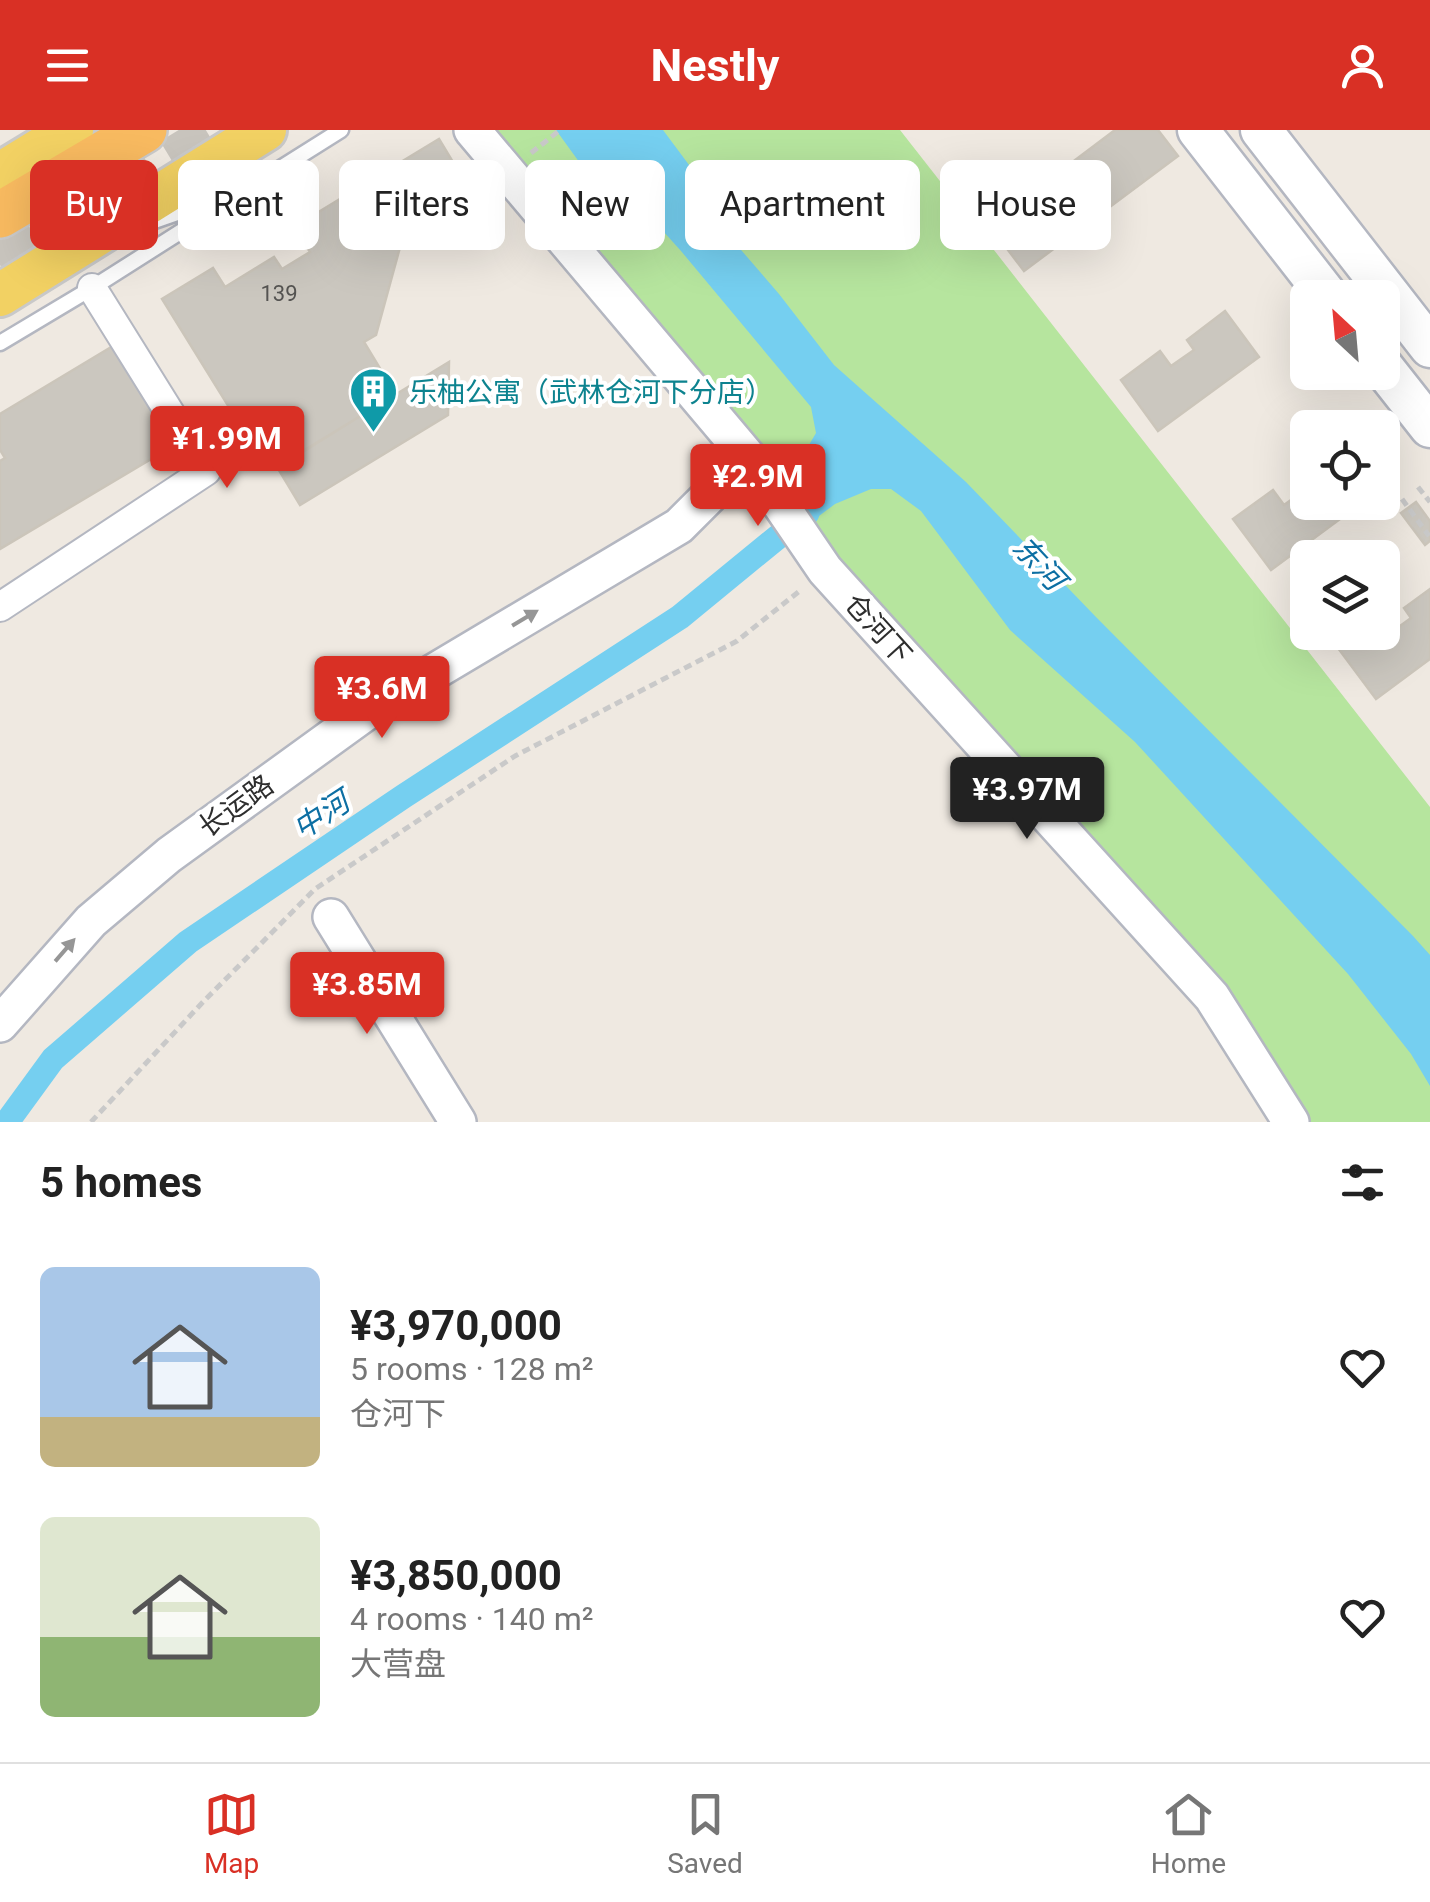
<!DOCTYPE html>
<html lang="en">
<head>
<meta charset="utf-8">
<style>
  body { margin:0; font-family:Roboto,"Noto Sans SC",sans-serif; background:#f6f6f6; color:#222; height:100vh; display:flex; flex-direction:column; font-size:38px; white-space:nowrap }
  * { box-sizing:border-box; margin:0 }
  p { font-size:32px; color:#767676 }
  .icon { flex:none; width:55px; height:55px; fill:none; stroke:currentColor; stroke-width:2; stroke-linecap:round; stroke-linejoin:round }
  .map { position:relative; height:992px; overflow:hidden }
  .panel { display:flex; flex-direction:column; background:#fff; flex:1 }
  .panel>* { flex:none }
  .hud { position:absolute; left:30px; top:30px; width:1370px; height:90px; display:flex; gap:20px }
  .needle { width:65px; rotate:334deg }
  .fabs { position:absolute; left:1290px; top:150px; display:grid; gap:20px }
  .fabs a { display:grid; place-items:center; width:110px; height:110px; border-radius:15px; background:#fff; box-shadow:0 10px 40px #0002; font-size:50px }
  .price { position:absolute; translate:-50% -85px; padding:0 22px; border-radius:10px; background:#d93025; color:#fff; font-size:32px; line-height:65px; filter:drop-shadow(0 2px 5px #0008) }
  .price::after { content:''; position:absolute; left:50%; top:60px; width:30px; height:22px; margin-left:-15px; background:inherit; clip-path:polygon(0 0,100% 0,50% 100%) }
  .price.on { background:#222; color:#fff }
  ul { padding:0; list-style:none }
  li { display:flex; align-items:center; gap:30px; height:250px; padding:0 40px }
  li span { display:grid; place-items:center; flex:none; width:280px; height:200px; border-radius:15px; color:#555 }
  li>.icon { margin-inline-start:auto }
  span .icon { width:120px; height:120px; fill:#fffc; stroke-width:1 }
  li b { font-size:42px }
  h2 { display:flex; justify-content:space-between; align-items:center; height:120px; padding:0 40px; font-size:42px }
  .pill { padding:0 35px; border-radius:15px; background:#fff; box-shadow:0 10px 40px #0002; font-size:35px; line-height:90px }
  .pill.on { background:#d93025; color:#fff }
  header { display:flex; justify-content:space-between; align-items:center; height:130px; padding:0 40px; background:#d93025; color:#fff; font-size:45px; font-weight:700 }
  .dock { display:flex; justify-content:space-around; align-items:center; height:140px; border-top:2px solid #e0e0e0; background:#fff; font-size:28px; color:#767676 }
  .dock a { display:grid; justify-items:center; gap:5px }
  .dock .on { color:#d93025 }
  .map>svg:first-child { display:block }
</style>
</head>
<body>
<header><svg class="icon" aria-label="menu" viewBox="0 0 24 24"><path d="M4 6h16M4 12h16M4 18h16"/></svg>Nestly<svg class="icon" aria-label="person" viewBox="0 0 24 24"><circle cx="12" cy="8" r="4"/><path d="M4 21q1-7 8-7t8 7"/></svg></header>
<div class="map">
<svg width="1430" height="992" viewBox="0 0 1430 992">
  <rect width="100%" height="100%" fill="#efe9e1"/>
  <path fill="#b6e59e" d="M478,0H900L1430,677V992H1291L1212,867L825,441Z"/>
  <path fill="#75cff0" d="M556,0H663L695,43L717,92L779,164L834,235L966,352L1095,486L1413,806L1430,825V956L1411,924L1348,844L1135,612L1010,500L921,381L891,359H871L835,374L807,395L777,353L799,332L816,303L811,277L681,121L626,60L598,58Z"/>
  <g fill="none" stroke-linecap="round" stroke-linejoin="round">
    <path stroke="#75cff0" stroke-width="25" d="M7,992L53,929L188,812L404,666L680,487L807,383"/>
  </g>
  <path fill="#cbc7bf" stroke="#cbc5ba" stroke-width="2.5" d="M1115,0H1158L1178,26L1024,141L989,95Z
    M439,9L474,67L402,110L376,205L364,212L381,240L350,259L365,283L301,323L281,290L260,302L249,283L237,290L162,169L213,138L225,157L274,127L282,139L310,122L294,97Z
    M1225,181L1259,227L1158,301L1121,250L1160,221L1171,236L1194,220L1187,210Z
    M123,210L183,310L0,419V331L5,328L0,320V284Z
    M449,232L448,285L300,375L277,337Z
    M1308,343V372H1363L1271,440L1233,389L1273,360L1284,375L1306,359L1299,349Z
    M1416,372L1430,391V411L1425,415L1401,383Z
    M1430,459V529L1376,569L1338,518L1359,502H1382V495L1389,504L1411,488L1404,478Z"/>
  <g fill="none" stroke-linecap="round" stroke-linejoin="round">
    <path stroke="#c8c4bd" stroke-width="45" stroke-dasharray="45 22" stroke-linecap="butt" d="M0,135L222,0"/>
    <defs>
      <path id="service" d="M146,94L249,58L341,0
        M0,213L92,158L229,71"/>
      <path id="minor" d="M0,477L206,341L92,158"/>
      <path id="tertiary" d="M472,0L748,327L825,440L1212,867L1291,992
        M331,787L458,992
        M0,894L91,791L169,725L365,583L679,396L748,327"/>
      <path id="secondary" d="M1198,0L1329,168
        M1261,0L1430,217
        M1382,236L1430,297"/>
      <path id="primary" d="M0,44L72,0
        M0,165L265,0"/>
      <path id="trunk" d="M0,85L144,0"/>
    </defs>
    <use href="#service" stroke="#b4b7c1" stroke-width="19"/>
    <use href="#minor" stroke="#b4b7c1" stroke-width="32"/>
    <use href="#tertiary" stroke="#b4b7c1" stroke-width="40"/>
    <use href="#secondary" stroke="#b4b7c1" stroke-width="45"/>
    <use href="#primary" stroke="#c9c9c9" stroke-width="48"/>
    <use href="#trunk" stroke="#c9c9c9" stroke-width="50"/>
    <path stroke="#c9c9c9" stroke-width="5" stroke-dasharray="8 5" stroke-linecap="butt" d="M531,23L560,0
      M1418,357L1430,372
      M1402,369L1429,406
      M91,992L202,873L315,759L515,626L737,511L802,459"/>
    <use href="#service" stroke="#fff" stroke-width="14"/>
    <use href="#minor" stroke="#fff" stroke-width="28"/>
    <use href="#tertiary" stroke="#fff" stroke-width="35"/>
    <use href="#secondary" stroke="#fff" stroke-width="40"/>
    <use href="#primary" stroke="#f2d163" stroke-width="42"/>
    <use href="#trunk" stroke="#f8ba60" stroke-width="45"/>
  </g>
  <defs><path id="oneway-solid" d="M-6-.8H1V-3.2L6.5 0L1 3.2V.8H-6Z" transform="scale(2.5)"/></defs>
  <g fill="#969696">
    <use href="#oneway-solid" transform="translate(525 488) rotate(-31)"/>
    <use href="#oneway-solid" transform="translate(65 820) rotate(-49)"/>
  </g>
  <defs>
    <symbol id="building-pin" viewBox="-11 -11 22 30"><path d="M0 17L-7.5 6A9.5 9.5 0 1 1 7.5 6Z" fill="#0f9aa8" stroke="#fff"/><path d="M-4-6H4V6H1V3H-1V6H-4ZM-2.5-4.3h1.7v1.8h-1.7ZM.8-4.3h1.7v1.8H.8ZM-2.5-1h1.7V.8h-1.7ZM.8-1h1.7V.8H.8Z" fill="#fff"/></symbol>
  </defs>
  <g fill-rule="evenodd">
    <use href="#building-pin" x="346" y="234" width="55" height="75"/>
  </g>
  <g text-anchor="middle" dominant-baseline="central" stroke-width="8" stroke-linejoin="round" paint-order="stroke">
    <g font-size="22" fill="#555452">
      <text x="279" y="163">139</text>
    </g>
    <g font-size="28" fill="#0d838f" stroke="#fff" text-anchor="start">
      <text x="409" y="262">乐柚公寓（武林仓河下分店）</text>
    </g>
    <g font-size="28" fill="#2e2e2e" stroke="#fff">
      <text transform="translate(878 499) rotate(48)">仓河下</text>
      <text transform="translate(236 676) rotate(-36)">长运路</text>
    </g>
    <g font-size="30" font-style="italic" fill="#0d6fa3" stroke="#fff">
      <text transform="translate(1039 433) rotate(47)">东河</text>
      <text transform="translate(321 685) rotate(-33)">中河</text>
    </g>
  </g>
</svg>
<div class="fabs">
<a><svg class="needle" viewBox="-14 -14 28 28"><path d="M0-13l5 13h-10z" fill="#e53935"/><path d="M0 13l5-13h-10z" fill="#767676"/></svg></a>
<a><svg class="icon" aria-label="locate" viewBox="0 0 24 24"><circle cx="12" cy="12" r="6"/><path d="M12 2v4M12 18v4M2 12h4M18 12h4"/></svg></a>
<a><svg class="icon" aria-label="layers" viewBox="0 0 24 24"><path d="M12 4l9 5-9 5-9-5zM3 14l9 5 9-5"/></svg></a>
</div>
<b class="price" style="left:227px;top:361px">¥1.99M</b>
<b class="price" style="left:758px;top:399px">¥2.9M</b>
<b class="price" style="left:382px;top:611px">¥3.6M</b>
<b class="price on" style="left:1027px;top:712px">¥3.97M</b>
<b class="price" style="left:367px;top:907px">¥3.85M</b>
<div class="hud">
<a class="pill on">Buy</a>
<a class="pill">Rent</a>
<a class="pill">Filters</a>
<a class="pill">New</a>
<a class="pill">Apartment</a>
<a class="pill">House</a>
</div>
</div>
<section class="panel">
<h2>5 homes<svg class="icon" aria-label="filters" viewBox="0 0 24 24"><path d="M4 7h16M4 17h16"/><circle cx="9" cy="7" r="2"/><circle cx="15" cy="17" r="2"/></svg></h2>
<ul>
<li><span style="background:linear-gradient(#a9c7e8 75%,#c2b280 0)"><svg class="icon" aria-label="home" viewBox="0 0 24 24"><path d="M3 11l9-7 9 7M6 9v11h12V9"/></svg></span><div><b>¥3,970,000</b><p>5 rooms · 128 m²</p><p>仓河下</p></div><svg class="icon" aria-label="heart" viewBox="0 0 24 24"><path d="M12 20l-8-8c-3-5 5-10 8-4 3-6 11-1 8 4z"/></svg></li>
<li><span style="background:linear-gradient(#dfe7d0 60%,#8fb573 0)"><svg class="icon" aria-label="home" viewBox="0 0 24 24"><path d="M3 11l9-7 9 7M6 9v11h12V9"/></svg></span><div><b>¥3,850,000</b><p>4 rooms · 140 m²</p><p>大营盘</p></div><svg class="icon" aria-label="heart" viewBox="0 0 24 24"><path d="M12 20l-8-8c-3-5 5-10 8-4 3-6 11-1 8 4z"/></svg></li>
</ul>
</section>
<nav class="dock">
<a class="on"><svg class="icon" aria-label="map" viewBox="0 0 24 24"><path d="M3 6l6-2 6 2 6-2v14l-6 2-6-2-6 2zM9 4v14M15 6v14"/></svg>Map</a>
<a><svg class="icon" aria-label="saved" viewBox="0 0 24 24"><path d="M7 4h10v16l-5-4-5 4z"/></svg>Saved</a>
<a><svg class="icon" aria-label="home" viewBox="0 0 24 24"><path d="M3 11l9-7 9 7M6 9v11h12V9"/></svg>Home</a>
</nav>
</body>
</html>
